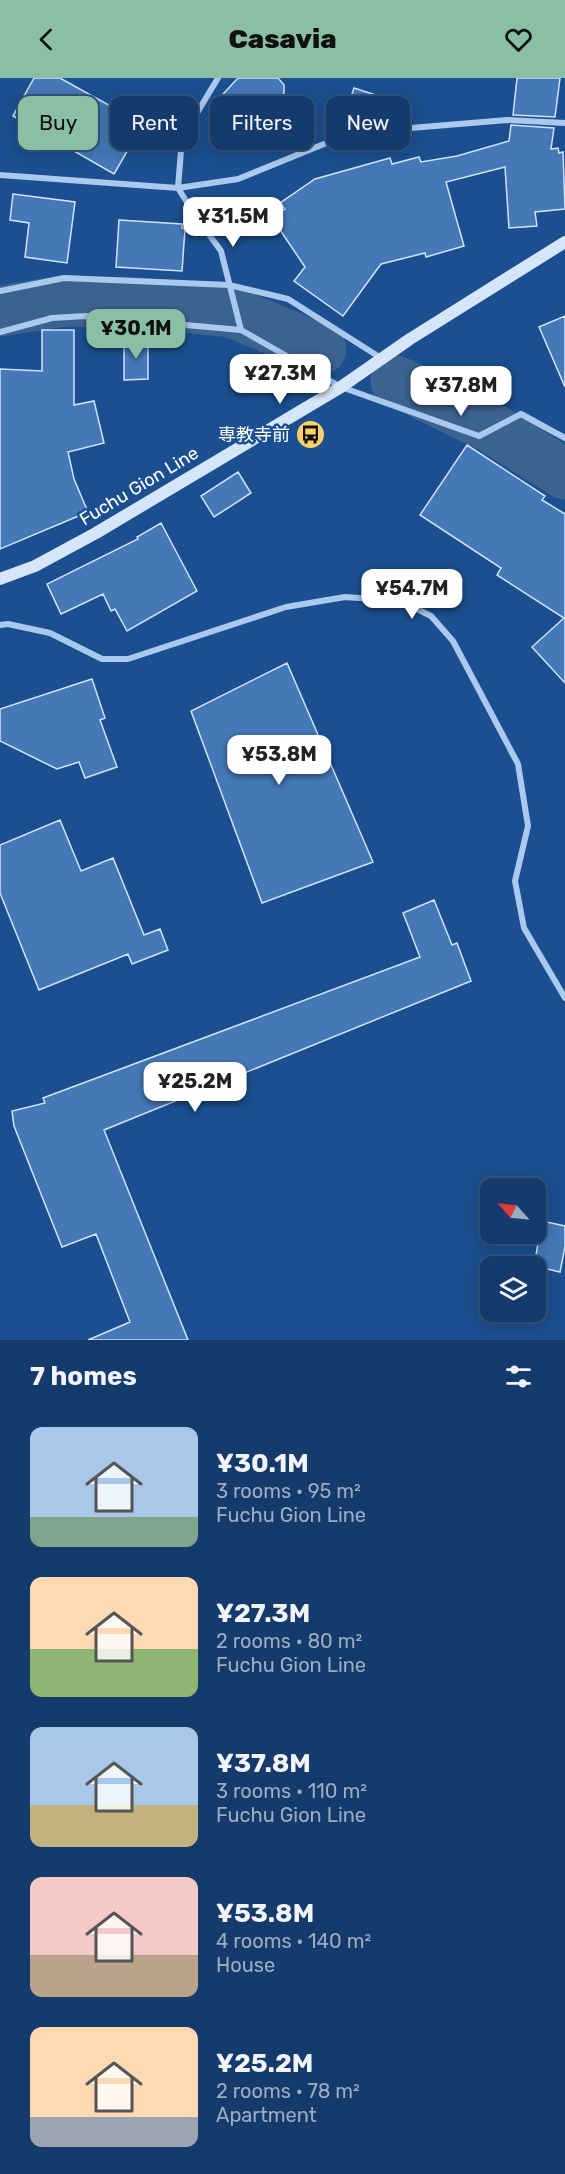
<!DOCTYPE html>
<html lang="en">
<head>
<meta charset="utf-8">
<style>
  body { margin:0; font-family:Rubik,"Noto Sans JP",sans-serif; background:#214673; color:#f1f3f6; height:100vh; display:flex; flex-direction:column; font-size:22px; white-space:nowrap }
  * { box-sizing:border-box; margin:0 }
  p { font-size:20px; color:#9dadc1 }
  .icon { flex:none; width:33px; height:33px; fill:none; stroke:currentColor; stroke-width:2; stroke-linecap:round; stroke-linejoin:round }
  .map { position:relative; height:1262px; overflow:hidden }
  .drawer { display:flex; flex-direction:column; background:#143b6b; flex:1 }
  .drawer>* { flex:none }
  .top-card { position:absolute; left:18px; top:18px; width:530px; height:54px; display:flex; gap:12px }
  .needle { width:39px; rotate:297deg }
  .fabs { position:absolute; left:480px; top:1100px; display:grid; gap:12px }
  .fabs a { display:grid; place-items:center; width:66px; height:66px; border-radius:12px; background:#143b6b; box-shadow:0 3px 15px #0003,0 0 0 2px #33557e; font-size:30px }
  .price { position:absolute; translate:-50% -51px; padding:0 14px; border-radius:12px; background:#fff; color:#222; font-size:20px; line-height:39px; filter:drop-shadow(0 2px 3px #0008) }
  .price::after { content:''; position:absolute; left:50%; top:36px; width:18px; height:14px; margin-left:-9px; background:inherit; clip-path:polygon(0 0,100% 0,50% 100%) }
  .price.active { background:#8abfa5; color:#111 }
  ul { padding:0; list-style:none }
  li { display:flex; align-items:center; gap:18px; height:150px; padding:0 30px }
  li span { display:grid; place-items:center; flex:none; width:168px; height:120px; border-radius:12px; color:#555 }
  li>.icon { margin-inline-start:auto }
  span .icon { width:72px; height:72px; fill:#fffc; stroke-width:1 }
  li b { font-size:26px }
  h2 { display:flex; justify-content:space-between; align-items:center; height:72px; padding:0 30px; font-size:26px }
  .pill { padding:0 21px; border-radius:12px; background:#143b6b; box-shadow:0 3px 15px #0003,0 0 0 2px #33557e; font-size:21px; line-height:54px }
  .pill.active { background:#8abfa5; color:#111 }
  header { display:flex; justify-content:space-between; align-items:center; height:78px; padding:0 30px; background:#8abfa5; color:#111; font-size:27px; font-weight:800 }
  .map>svg:first-child { display:block }
</style>
</head>
<body>
<header><svg class="icon" aria-label="back" viewBox="0 0 24 24"><path d="M15 5l-7 7 7 7"/></svg>Casavia<svg class="icon" aria-label="heart" viewBox="0 0 24 24"><path d="M12 20l-8-8c-3-5 5-10 8-4 3-6 11-1 8 4z"/></svg></header>
<div class="map">
<svg width="565" height="1262" viewBox="0 0 565 1262">
  <rect width="100%" height="100%" fill="#1b4f8f"/>
  <g fill="none" stroke-linecap="round" stroke-linejoin="round">
    <path stroke="#3c6290" stroke-width="51" d="M0,233L63,223L141,225L231,234L321,271
      M396,303L490,349L565,396"/>
  </g>
  <path fill="#4478b7" stroke="#cfe3fa" stroke-width="1.5" d="M34,0H60L143,46L114,96L13,38Z
    M238,0H278L284,7V15L243,59L211,29Z
    M517,0H560L555,39L513,37Z
    M354,10L382,19L373,44L346,34Z
    M511,47L554,50L551,71L558,70L559,75L563,74L565,131L535,134L537,148L509,150L505,89L446,104L464,168L426,179L425,175L381,186L343,238L294,203L305,189L272,140L285,131L280,125L315,101L390,80L392,86L419,79L421,84L457,78L509,63Z
    M13,116L75,124L67,185L25,179L29,145L10,142Z
    M119,142L182,146V150L185,151L182,193L116,189Z
    M565,238V309L539,249Z
    M42,252H74V327L94,323L104,365L68,374L74,401L88,434L0,471V291L42,293Z
    M124,263H148V301L124,302Z
    M467,367L545,418L542,422L565,436V605L532,569L564,540L497,497L501,490L420,437Z
    M238,394L251,415L214,439L201,418Z
    M161,445L197,513L127,553L115,531L111,533L103,516L61,536L47,506L138,461L137,459Z
    M287,585L373,784L262,825L191,633Z
    M92,601L105,640L100,642L117,689L85,700L79,684L57,691L0,663V631Z
    M60,742L81,793L113,780L144,857L160,851L168,872L132,886L128,876L39,912L0,815V767Z
    M434,822L452,867L457,865L471,903L104,1052L188,1262H88L130,1244L96,1156L62,1169L14,1048L12,1033L45,1025L43,1020L420,879L403,835Z
    M542,1143L565,1148V1169L560,1194L534,1188Z"/>
  <g fill="none" stroke-linecap="round" stroke-linejoin="round">
    <path stroke="#a9c9ee" stroke-width="6" d="M218,0L182,60L178,110L195,137L221,173L241,252L341,309L479,358L521,336L565,360
      M0,97L178,110L238,101L351,55L507,42L565,45
      M0,213L64,200L229,207L288,221L381,280
      M0,254L52,240L86,238L241,252
      M0,547L8,546L50,555L102,581H128L286,529L345,519L401,523L431,538L453,563L518,686L528,748L515,803L524,850L565,920"/>
    <path stroke="#d6e6fa" stroke-width="12" d="M0,501L35,488L96,455L341,309L410,261L565,164"/>
  </g>
  <defs>
    <symbol id="bus-disc" viewBox="-11 -11 22 22"><circle r="9.5" fill="#ffd166" stroke="#1b4f8f"/><path d="M-5-6H5V4H4V6H2V4H-2V6H-4V4H-5ZM-3.5-4V0h7V-4ZM-3.5 1.2v1.5H-2V1.2ZM2 1.2v1.5H3.5V1.2Z" fill="#111"/></symbol>
  </defs>
  <g fill-rule="evenodd">
    <use href="#bus-disc" x="294" y="340" width="33" height="33"/>
  </g>
  <g text-anchor="middle" dominant-baseline="central" stroke-width="5" stroke-linejoin="round" paint-order="stroke">
    <g font-size="18" fill="#fff" stroke="#1b4f8f" text-anchor="end">
      <text x="290" y="357">専教寺前</text>
    </g>
    <g font-size="18" fill="#fff" stroke="#1b4f8f">
      <text transform="translate(139 408) rotate(-31)">Fuchu Gion Line</text>
    </g>
  </g>
</svg>
<div class="fabs">
<a><svg class="needle" viewBox="-14 -14 28 28"><path d="M0-13l5 13h-10z" fill="#e53935"/><path d="M0 13l5-13h-10z" fill="#9dadc1"/></svg></a>
<a><svg class="icon" aria-label="layers" viewBox="0 0 24 24"><path d="M12 4l9 5-9 5-9-5zM3 14l9 5 9-5"/></svg></a>
</div>
<b class="price" style="left:233px;top:170px">¥31.5M</b>
<b class="price active" style="left:136px;top:282px">¥30.1M</b>
<b class="price" style="left:280px;top:327px">¥27.3M</b>
<b class="price" style="left:461px;top:339px">¥37.8M</b>
<b class="price" style="left:412px;top:542px">¥54.7M</b>
<b class="price" style="left:279px;top:708px">¥53.8M</b>
<b class="price" style="left:195px;top:1035px">¥25.2M</b>
<div class="top-card">
<a class="pill active">Buy</a>
<a class="pill">Rent</a>
<a class="pill">Filters</a>
<a class="pill">New</a>
</div>
</div>
<section class="drawer">
<h2>7 homes<svg class="icon" aria-label="filters" viewBox="0 0 24 24"><path d="M4 7h16M4 17h16"/><circle cx="9" cy="7" r="2"/><circle cx="15" cy="17" r="2"/></svg></h2>
<ul>
<li><span style="background:linear-gradient(#a9c7e8 75%,#7fa58c 0)"><svg class="icon" aria-label="home" viewBox="0 0 24 24"><path d="M3 11l9-7 9 7M6 9v11h12V9"/></svg></span><div><b>¥30.1M</b><p>3 rooms · 95 m²</p><p>Fuchu Gion Line</p></div></li>
<li><span style="background:linear-gradient(#ffd9b3 60%,#8fb573 0)"><svg class="icon" aria-label="home" viewBox="0 0 24 24"><path d="M3 11l9-7 9 7M6 9v11h12V9"/></svg></span><div><b>¥27.3M</b><p>2 rooms · 80 m²</p><p>Fuchu Gion Line</p></div></li>
<li><span style="background:linear-gradient(#a9c7e8 65%,#c2b280 0)"><svg class="icon" aria-label="home" viewBox="0 0 24 24"><path d="M3 11l9-7 9 7M6 9v11h12V9"/></svg></span><div><b>¥37.8M</b><p>3 rooms · 110 m²</p><p>Fuchu Gion Line</p></div></li>
<li><span style="background:linear-gradient(#f6c9c9 65%,#b9a48a 0)"><svg class="icon" aria-label="home" viewBox="0 0 24 24"><path d="M3 11l9-7 9 7M6 9v11h12V9"/></svg></span><div><b>¥53.8M</b><p>4 rooms · 140 m²</p><p>House</p></div></li>
<li><span style="background:linear-gradient(#ffd9b3 75%,#9aa5b1 0)"><svg class="icon" aria-label="home" viewBox="0 0 24 24"><path d="M3 11l9-7 9 7M6 9v11h12V9"/></svg></span><div><b>¥25.2M</b><p>2 rooms · 78 m²</p><p>Apartment</p></div></li>
</ul>
</section>
</body>
</html>
